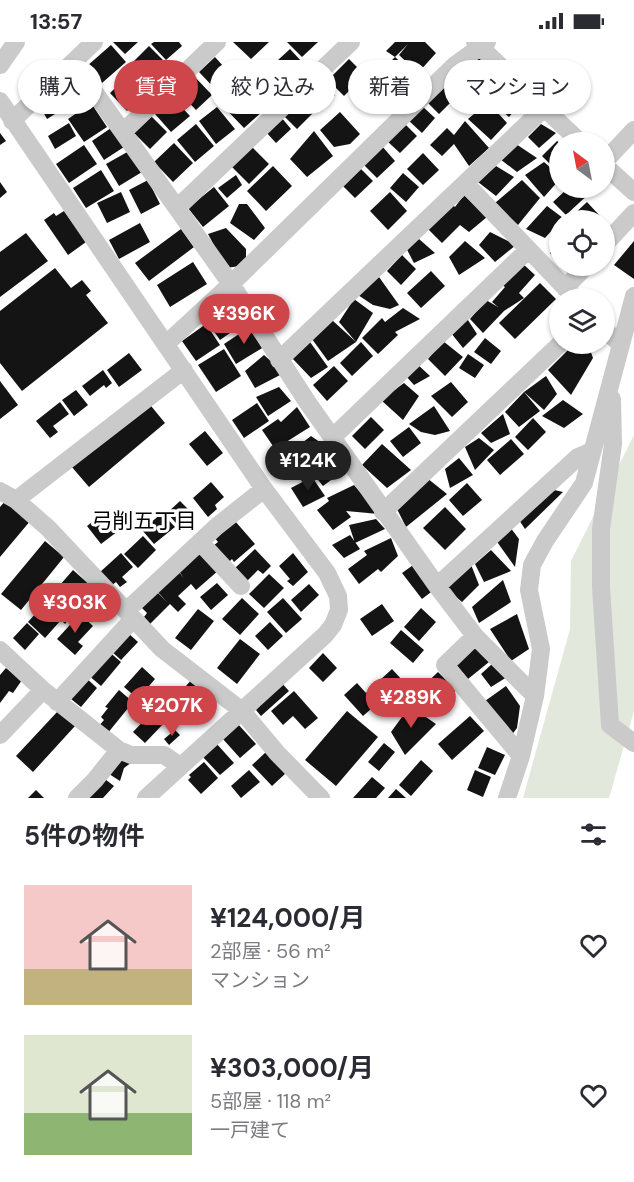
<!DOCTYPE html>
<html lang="ja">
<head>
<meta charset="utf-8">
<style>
  body { margin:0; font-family:"DM Sans","Noto Sans JP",sans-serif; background:#f7f7f7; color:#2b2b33; height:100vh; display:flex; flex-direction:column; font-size:22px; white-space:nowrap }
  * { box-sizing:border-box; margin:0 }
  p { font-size:20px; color:#7c7c81 }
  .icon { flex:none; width:33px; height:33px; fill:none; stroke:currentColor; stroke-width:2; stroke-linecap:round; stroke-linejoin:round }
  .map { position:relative; height:756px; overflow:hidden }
  .panel { display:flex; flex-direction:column; background:#fff; flex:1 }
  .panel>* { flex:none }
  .banner { position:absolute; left:18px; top:18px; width:598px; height:54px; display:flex; gap:12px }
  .needle { width:39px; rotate:328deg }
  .tools { position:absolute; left:549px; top:90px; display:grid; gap:12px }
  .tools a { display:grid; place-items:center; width:66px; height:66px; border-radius:50%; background:#fff; box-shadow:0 2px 4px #0004; font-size:30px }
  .price { position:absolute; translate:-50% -51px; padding:0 14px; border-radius:21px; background:#ce454a; color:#fff; font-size:20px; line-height:39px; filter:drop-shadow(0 2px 3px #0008) }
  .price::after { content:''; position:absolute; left:50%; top:36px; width:18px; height:14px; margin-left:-9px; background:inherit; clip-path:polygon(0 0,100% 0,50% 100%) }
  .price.on { background:#222; color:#fff }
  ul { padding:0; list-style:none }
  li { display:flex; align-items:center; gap:18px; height:150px; padding:0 24px }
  li span { display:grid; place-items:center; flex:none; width:168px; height:120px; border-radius:0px; color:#555 }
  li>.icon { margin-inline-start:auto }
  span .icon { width:72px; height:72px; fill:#fffc; stroke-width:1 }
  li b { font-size:26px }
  h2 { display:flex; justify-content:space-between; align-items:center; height:72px; padding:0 24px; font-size:26px }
  .chip { padding:0 21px; border-radius:27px; background:#fff; box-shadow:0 2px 4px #0004; font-size:21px; line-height:54px }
  .chip.on { background:#ce454a; color:#fff }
  .status { display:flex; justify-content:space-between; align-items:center; height:42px; padding:0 30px; background:#fff; direction:ltr }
  .status svg { height:16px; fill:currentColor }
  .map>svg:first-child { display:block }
</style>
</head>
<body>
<div class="status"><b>13:57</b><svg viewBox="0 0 49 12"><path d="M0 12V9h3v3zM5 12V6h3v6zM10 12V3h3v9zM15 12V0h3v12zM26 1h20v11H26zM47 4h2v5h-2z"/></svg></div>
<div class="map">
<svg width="634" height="756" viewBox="0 0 634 756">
  <rect width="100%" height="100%" fill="#fff"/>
  <path fill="#e2e8dc" d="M634,393V669L609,756H523L570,587L571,519Z"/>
  <path fill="#141414" d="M113,0H138L125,12Z
    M154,0H179L182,4L166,18L151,2Z
    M233,0H269L251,17Z
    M287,0H318L302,15Z
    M395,0H425L436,11L418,31L399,13L408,2L395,15L386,9Z
    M111,3L126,20L102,41L87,24Z
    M149,4L163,18L142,40L127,26Z
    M290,7L303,21L279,43L266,29Z
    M479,14L501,33L485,48L464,29Z
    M215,15L233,35L217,49L199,30Z
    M395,15L407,26L392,41L380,30Z
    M349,17L365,33L344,54L328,38Z
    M128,34L145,52L127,69L110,51Z
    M194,34L212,53L196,68L178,49Z
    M320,39L335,53L319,69L305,55Z
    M65,40L79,61L67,69L55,52L63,67L47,77L37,59Z
    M467,40L481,53L465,68L452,59L439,72L425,58L441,41L454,54Z
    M507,40L525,56L509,75L493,61Z
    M238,42L263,69L244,86L219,60Z
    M298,55L313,71L297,87L282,72Z
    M173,56L190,74L171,90L155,72Z
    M488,60L507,81L491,98L468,77Z
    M91,61L107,85L84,100L68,77Z
    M421,63L435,76L422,91L407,77Z
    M217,65L235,87L216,102L199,79Z
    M340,70L360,92L350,102L334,105L320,88Z
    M151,74L167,90L150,107L134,91Z
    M281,75L291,87L276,101L265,89Z
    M465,79L489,106L469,124L454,102L442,114L430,103L447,86L454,93Z
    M69,81L76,94L55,107L48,94Z
    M404,81L417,94L400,111L387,99Z
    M196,82L214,104L195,120L177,98Z
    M541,82L556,91L539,106L528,95Z
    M111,86L124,105L104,118L92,99Z
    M314,89L333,114L307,135L290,117Z
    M0,91L6,99L0,103Z
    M557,99L560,101V125L556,128L542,114Z
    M174,101L193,121L173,140L154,120Z
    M516,102L537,116L517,130L500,117Z
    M84,103L97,122L69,141L56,122Z
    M381,103L395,119L377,136L362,121Z
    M252,105L269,122L249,142L232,125Z
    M129,109L142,130L119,144L106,122Z
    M423,111L439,128L423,143L407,127Z
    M544,120L560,134V137L544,155L525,133Z
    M273,124L292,144L266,169L247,149Z
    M496,124L514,135L496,154L478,140Z
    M360,126L373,139L355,156L342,143Z
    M101,128L114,149L86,166L73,146Z
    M403,131L419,145L406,160L390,146Z
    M236,133L242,143L227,156L218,146Z
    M148,138L160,162L141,172L129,148Z
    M522,138L540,156L518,183L495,161Z
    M0,140L7,150L0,156Z
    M214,145L229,164L203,185L188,166Z
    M568,146H590L593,148L566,173L553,160Z
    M121,150L130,170L107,181L97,161Z
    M390,150L407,169L388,188L370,169Z
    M464,153L487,175L469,190L460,183L442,201L427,186L451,161L455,165Z
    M587,160L600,174L595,178H577L572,174Z
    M239,162H247L265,186L254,198L230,181Z
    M547,164L563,176L545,196L526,187Z
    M64,169L86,200L68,213L44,178L54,171L56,174Z
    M140,181L150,200L119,217L109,198Z
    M226,186L246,207V217L240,224L226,226L208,192Z
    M181,187L194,205L149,239L135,221Z
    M490,190L516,203L495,220L479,203Z
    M26,191L48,219L0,255V210Z
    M419,197L435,211L414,221L403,200Z
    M465,199L485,216L459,233L449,215Z
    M634,199V237L614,223Z
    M560,201V223L550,211Z
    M402,213L416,227L401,243L387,229Z
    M193,220L207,242L170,265L157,243Z
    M522,221L535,233L519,251L524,256L504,269L483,291L470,277L486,258L498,265L492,260L505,245L502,243Z
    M55,226L71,246L82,238L91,249L86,253L108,281L22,349L0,321V269Z
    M431,229L445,244L421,266L407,251Z
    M379,235L399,263L390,267L373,263L358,253Z
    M540,241L556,257L515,297L499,281Z
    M354,257L373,271L356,300L328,319L312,297L332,278L356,300L339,280Z
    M233,259L247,279L220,298L206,278Z
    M403,266L420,277L395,290L398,293L378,312L362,296L382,276L385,280Z
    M466,275L477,292L463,306L451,291Z
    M206,282L220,303L196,319L182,299Z
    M251,284L264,305L236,322L224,302Z
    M485,296L501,309L491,322L474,310Z
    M443,299L463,315L445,334L428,317Z
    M310,300L328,325L311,336L292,316Z
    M361,300L373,314L352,334L340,321Z
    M574,302H588L593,316L571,353L548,328Z
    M224,307L241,334L216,350L198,323Z
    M129,311L142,328L119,345L107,328Z
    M468,312L484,323L475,336L459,326Z
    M264,313L284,331L255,346L245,329Z
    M416,321L430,334L414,343L405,333Z
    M334,324L348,339L327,359L313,343Z
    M103,328L112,341L106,346L104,343L90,354L82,344Z
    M546,334L557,352L544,368L524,350L540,369L519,385L505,370L524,350Z
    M0,339L18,363L0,377Z
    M451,340L468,360L452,375L431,354Z
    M404,341L419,354L403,378L381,358Z
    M279,345L291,359L268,374L256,355Z
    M76,348L88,363L74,374L62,358Z
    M563,358L583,372L564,386L542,374Z
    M147,359L165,381L89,445L71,424Z
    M60,360L69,372L53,384L58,390L50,396L36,379Z
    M257,361L269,379L244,396L232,378Z
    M434,364L450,389L435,393L421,390L409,382Z
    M297,365L310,385L275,407L262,388L278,377L281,380Z
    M503,372L510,392L491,401L481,391Z
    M371,375L384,388L365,407L352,394Z
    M533,376L546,390L528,408L515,395Z
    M409,385L421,401L403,415L390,399Z
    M205,389L223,411L207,424L189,402Z
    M311,394L327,405L283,435L272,419L296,401L298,404Z
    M479,396L494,408L475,428L465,405Z
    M511,397L524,412L500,433L487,418Z
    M382,402L411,428L387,446L362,423Z
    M335,414L343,429L323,444L311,429Z
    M459,416L473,433L450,446L445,427Z
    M312,435L325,454L303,465L291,446Z
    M427,436L447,452L406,485L397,467Z
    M211,440L224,455L215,463L217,467L208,475L193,456Z
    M467,441L482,458L463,474L449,458Z
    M354,443L379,472L346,469L351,475L333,488L317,468L329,459L327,456Z
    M550,447L563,450L525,487L519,478Z
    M6,458L31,478L0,515V465Z
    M180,459L189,468L176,481L167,471Z
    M445,465L466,487L445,508L423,486Z
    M108,468L122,486L101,502L87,484Z
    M162,471L175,485L154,502L142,488Z
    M376,477L385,487L355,501L349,483Z
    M235,479L255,502L234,520L232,517L228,521L213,504L218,500L214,495Z
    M510,485L519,497L515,525L495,497Z
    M350,493L360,507L344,516L332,503Z
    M143,494L156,508L138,526L124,512Z
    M391,496L398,514L381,530L378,527L359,542L348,527L367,513L364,509Z
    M45,499L64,515L21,568L1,552Z
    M255,507L271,524L263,532L258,528L246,540L234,527Z
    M491,508L511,529L484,540L475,522Z
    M202,510L219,528L196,548L191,542L178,554L186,562L178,570L170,562L150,582L144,575L147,571L139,563L155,548L167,560L155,547L176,527L184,536L177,527Z
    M121,511L133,525L122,535L127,540L120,545L116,540L111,544L99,531Z
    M293,511L308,530L293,544L287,539L290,537L279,524Z
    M470,520L479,543L462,560L447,547Z
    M416,521L435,547L422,557L402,531Z
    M73,528L91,544L83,553L78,549L75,553L83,559L74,569L53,551Z
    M269,532L284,546L264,566L249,552Z
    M503,538L511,560L479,581L472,565Z
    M217,541L228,553L211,568L200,555Z
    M309,542L319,553L301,570L291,558Z
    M52,553L73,572L65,582L61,578L45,596L28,580Z
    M242,556L259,572L240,593L222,577Z
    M283,556L302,577L286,591L267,570Z
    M382,562L394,579L372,594L360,577Z
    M421,566L436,580L419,599L404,585Z
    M198,567L214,579L191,608L175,596Z
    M80,572L93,584L78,600L83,604L75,613L57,597Z
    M517,572L529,607L511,619L490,587Z
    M270,580L283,594L268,608L255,594Z
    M27,581L39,592L25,608L13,596Z
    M401,588L424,608L413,621L390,601Z
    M127,590L138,600L121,618L110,608Z
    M240,597L260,612L237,642L217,626Z
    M474,602L489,620L468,637L453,619Z
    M107,608L121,620L101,644L87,632Z
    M323,611L337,626L323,640L309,626Z
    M492,622L507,635L491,645L481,632Z
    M142,625L155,637L138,657L124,645Z
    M6,626L22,638L13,651L9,649L0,661V633Z
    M392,627L403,639L363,674L344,653L357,641L366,651Z
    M438,630L456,648L431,673L413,654Z
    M83,633L97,646L81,665L66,653Z
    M192,637L205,651L200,656L208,664L191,680L183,672L177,678L170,671L165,676L161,671L171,662L175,666L182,659L177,655L183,649L187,653L191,649L186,644Z
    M280,639L289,649L261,674L256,668Z
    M506,644L520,664L517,686L511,694L485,659Z
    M119,648L133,660L107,692L98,685L104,678L101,675L108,666L105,665Z
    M294,649L318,676L305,687L293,674L283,683L271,669Z
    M410,664L436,682L405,713L391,690Z
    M58,669L75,684L33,730L16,714Z
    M153,669L165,680L145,701L133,690Z
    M347,669L378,695L336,744L305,718Z
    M470,674L484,689L452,718L438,702Z
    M237,681L256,702L240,716L222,696Z
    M175,688L180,693L169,703L164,697Z
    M216,701L234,721L220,733L202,714Z
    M384,701L395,710L379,729L368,720Z
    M487,705L505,713L495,733L478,726Z
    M266,710L286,731L272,744L252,723Z
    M121,713L132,720L124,726L120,739L106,730Z
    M421,718L433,729L411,754L399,743Z
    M204,720L218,736L201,752L188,738L191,735L189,733Z
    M249,728L260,740L241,756L231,744Z
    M475,728L491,735L483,755L467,748Z
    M101,734L114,744L103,756H89Z
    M372,735L385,746L376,756H353Z
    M396,747L406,756H388Z
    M36,748L44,756H28Z"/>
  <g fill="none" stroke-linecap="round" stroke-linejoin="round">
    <path stroke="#cacaca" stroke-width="18" d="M475,0L580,100
      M73,20L231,242L308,361L437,544L475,594L535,654
      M0,23L16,0
      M0,59L264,447L327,531L338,554L339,568L333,583L325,593L146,756
      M12,79L94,0
      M123,90L217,0
      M604,120L634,88
      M604,123L634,150
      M465,141L575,256
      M177,166L351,0
      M604,203L634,171
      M565,246L586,224
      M604,287L620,302
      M166,302L231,242L455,23L487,0
      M279,318L543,67
      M612,357L613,402L601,487V545L610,683L634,701
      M333,395L528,208
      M0,449L16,458L48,486L162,607L241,668L277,711L321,756
      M16,458L184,328
      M383,470L560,302
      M200,500L241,544
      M437,544L578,415L592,409
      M126,569L216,485L264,447
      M475,594L445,623L521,714
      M0,608L43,648L119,708L131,713H164L180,724
      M57,660L133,577
      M0,693L43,648
      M77,756L95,738L119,708
      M507,756L521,714L535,654L541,607L529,548L532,523L545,499L584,441L634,254"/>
  </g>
  <g text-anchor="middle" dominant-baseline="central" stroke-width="6" stroke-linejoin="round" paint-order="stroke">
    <g font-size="21" fill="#000" stroke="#fff">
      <text x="144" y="479">弓削五丁目</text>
    </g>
  </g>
</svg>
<div class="tools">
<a><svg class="needle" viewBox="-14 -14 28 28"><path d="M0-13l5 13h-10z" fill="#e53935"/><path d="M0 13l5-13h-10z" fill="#7c7c81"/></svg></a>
<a><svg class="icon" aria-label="locate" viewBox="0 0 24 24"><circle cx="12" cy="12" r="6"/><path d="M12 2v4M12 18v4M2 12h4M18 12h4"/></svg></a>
<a><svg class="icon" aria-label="layers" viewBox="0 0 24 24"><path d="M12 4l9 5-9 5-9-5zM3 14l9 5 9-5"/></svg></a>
</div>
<b class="price" style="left:244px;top:303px">¥396K</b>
<b class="price on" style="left:308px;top:450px">¥124K</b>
<b class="price" style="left:75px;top:592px">¥303K</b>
<b class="price" style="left:411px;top:687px">¥289K</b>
<b class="price" style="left:172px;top:695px">¥207K</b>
<div class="banner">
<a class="chip">購入</a>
<a class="chip on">賃貸</a>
<a class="chip">絞り込み</a>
<a class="chip">新着</a>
<a class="chip">マンション</a>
</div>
</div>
<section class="panel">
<h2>5件の物件<svg class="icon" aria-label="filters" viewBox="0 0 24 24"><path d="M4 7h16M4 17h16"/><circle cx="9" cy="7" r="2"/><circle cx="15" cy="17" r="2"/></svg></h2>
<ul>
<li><span style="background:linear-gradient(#f6c9c9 70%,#c2b280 0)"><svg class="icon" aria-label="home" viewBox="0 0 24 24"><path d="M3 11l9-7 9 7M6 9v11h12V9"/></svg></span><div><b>¥124,000/月</b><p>2部屋 · 56 m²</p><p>マンション</p></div><svg class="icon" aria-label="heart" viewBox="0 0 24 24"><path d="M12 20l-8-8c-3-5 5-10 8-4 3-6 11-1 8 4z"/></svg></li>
<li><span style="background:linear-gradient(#dfe7d0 65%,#8fb573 0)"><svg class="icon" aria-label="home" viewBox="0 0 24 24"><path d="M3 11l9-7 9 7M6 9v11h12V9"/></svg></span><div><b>¥303,000/月</b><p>5部屋 · 118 m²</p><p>一戸建て</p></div><svg class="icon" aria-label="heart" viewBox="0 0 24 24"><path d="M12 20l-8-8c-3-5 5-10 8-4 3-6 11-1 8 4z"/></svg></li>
</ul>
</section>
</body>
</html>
